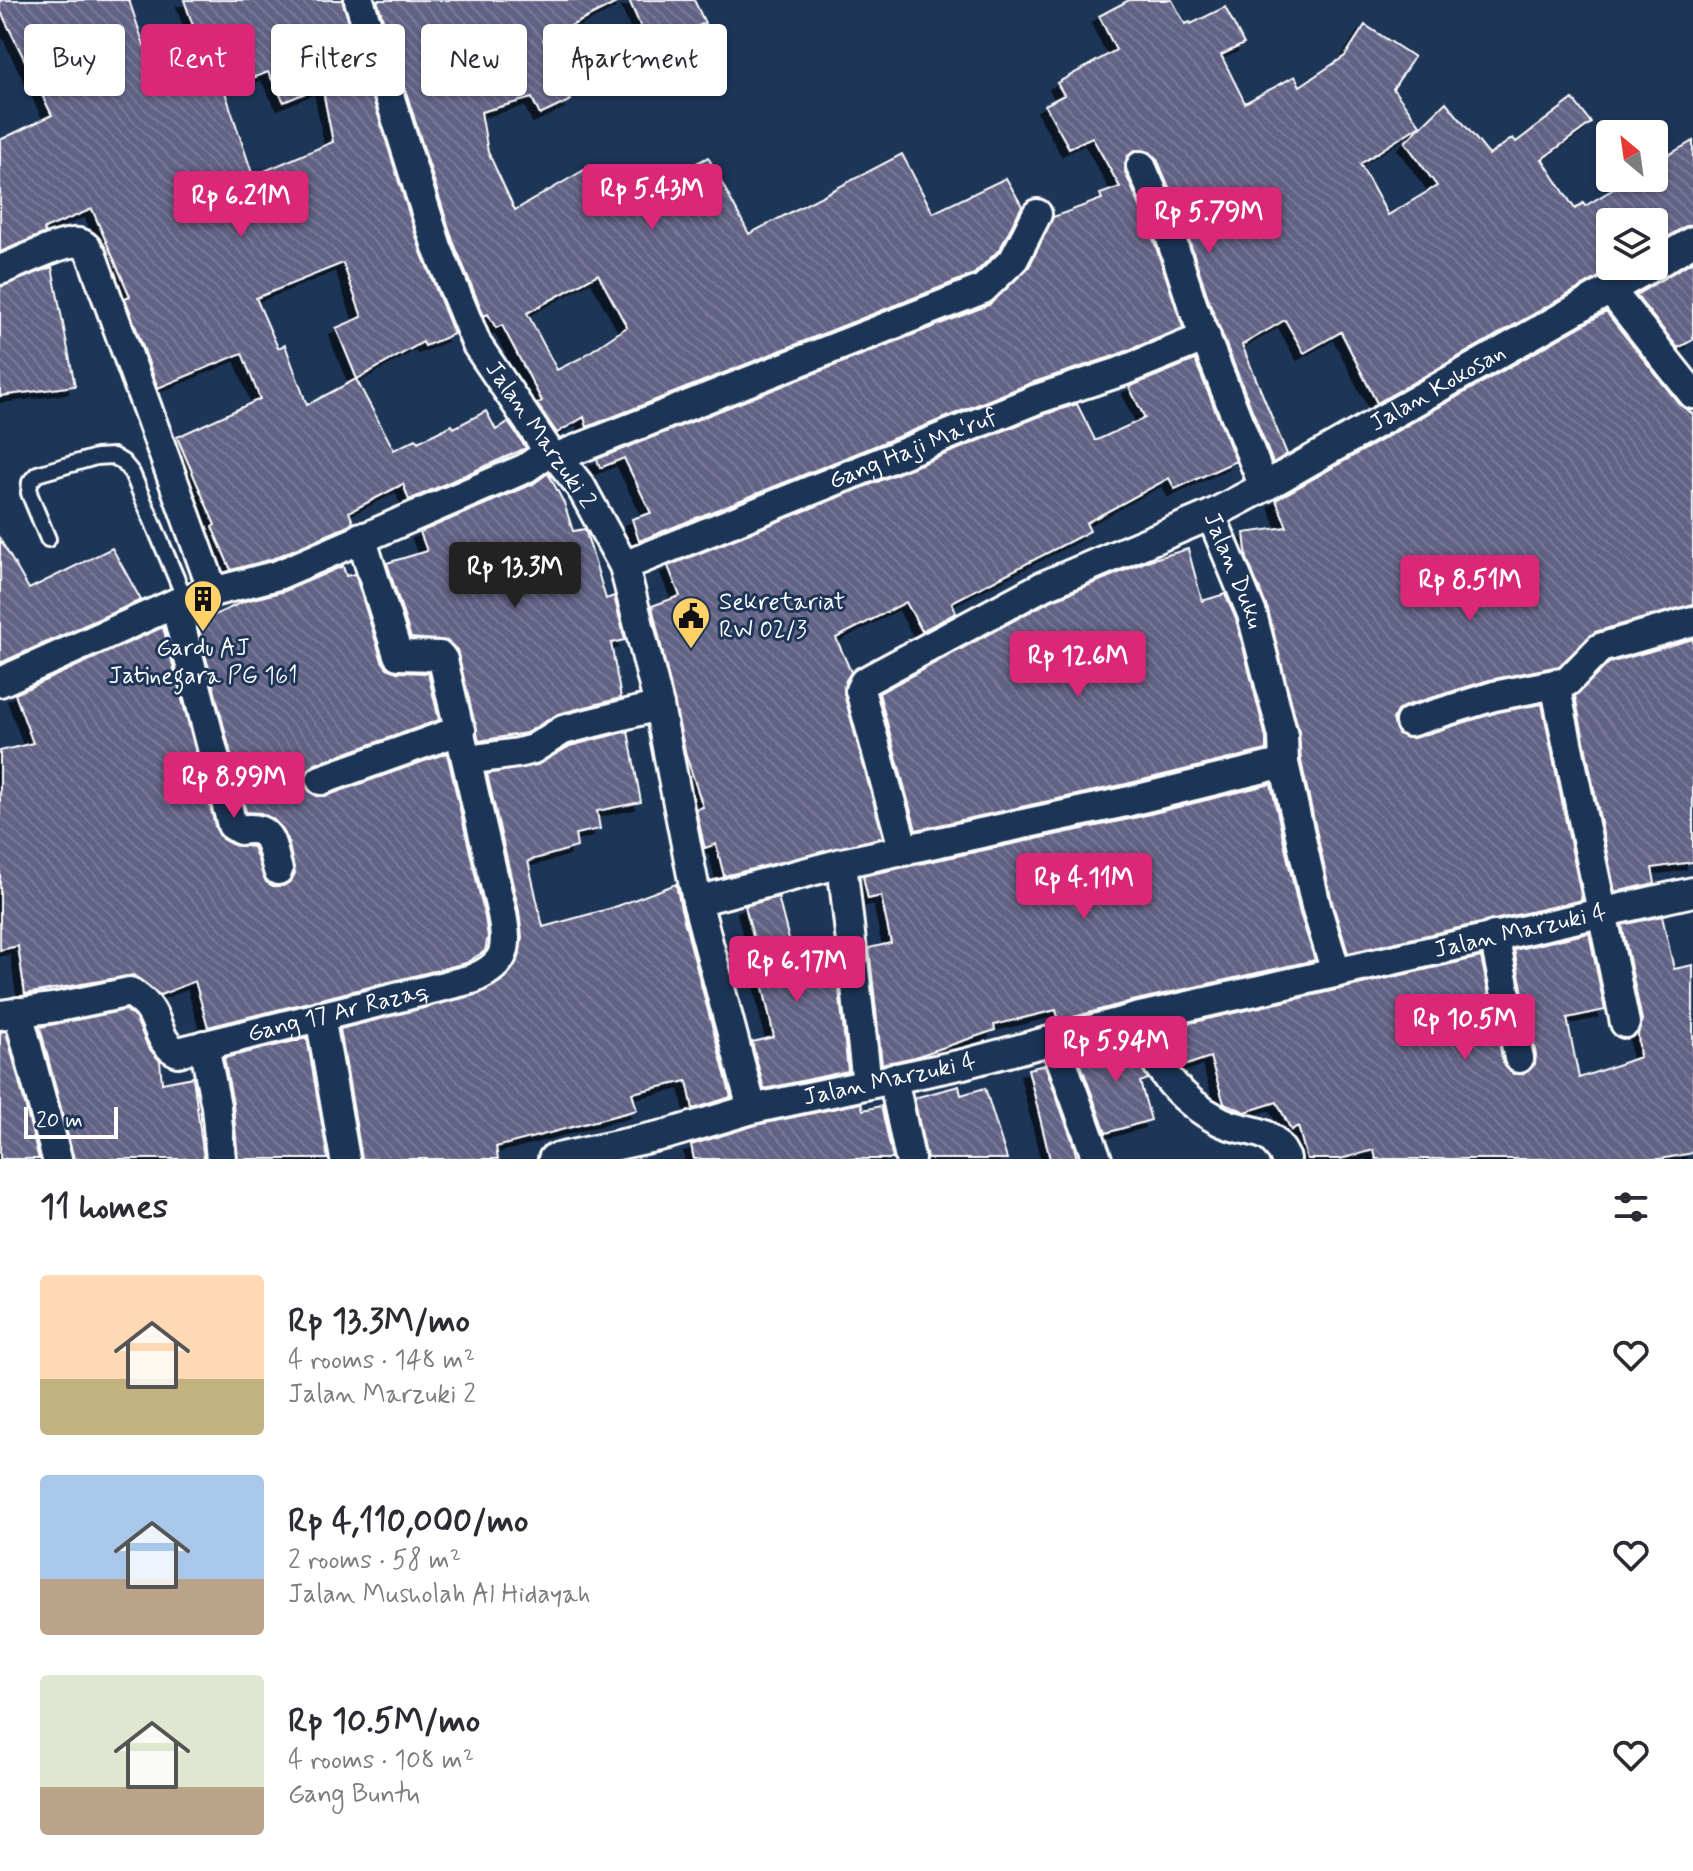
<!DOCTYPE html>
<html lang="en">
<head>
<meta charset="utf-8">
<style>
  body { margin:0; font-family:Mynerve,sans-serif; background:#f2f2f3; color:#2b2b33; height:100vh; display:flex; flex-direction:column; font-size:30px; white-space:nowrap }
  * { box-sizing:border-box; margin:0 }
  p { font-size:26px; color:#7c7c81 }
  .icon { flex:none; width:44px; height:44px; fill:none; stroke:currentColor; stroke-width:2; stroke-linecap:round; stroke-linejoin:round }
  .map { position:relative; height:1159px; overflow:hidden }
  .details { display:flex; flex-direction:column; background:#fff; flex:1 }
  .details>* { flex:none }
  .banner { position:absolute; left:24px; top:24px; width:800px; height:72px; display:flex; gap:16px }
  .needle { width:52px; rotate:331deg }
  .controls { position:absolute; left:1596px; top:120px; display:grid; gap:16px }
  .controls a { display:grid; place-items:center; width:72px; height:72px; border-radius:8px; background:#fff; box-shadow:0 2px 6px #0004; font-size:40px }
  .scale { position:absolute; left:24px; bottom:20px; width:94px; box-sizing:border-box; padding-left:8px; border:4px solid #fff; border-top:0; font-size:22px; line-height:28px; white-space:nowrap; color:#fff; -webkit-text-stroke:6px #1d3557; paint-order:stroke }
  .price { position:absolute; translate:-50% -68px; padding:0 18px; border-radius:8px; background:#db2777; color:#fff; font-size:26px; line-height:52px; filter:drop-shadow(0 2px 4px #0008) }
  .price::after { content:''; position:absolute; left:50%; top:48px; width:24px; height:18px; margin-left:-12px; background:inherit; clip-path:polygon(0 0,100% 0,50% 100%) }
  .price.current { background:#222; color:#fff }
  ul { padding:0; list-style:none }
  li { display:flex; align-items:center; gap:24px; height:200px; padding:0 40px }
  li span { display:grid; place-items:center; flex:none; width:224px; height:160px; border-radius:8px; color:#555 }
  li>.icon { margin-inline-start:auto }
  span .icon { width:96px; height:96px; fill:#fffc; stroke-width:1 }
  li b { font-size:34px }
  h2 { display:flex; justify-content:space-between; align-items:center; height:96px; padding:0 40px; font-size:34px }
  .chip { padding:0 28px; border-radius:8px; background:#fff; box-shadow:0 2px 6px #0004; font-size:28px; line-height:72px }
  .chip.current { background:#db2777; color:#fff }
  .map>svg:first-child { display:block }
</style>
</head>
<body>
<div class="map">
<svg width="1693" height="1159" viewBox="0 0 1693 1159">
  <defs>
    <pattern id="building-back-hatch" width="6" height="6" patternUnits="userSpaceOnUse" patternTransform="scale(2)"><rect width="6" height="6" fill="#626285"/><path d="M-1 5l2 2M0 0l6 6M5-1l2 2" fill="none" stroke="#7a7a97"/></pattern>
    <filter id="shadow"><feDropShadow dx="-7" dy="7" stdDeviation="0" flood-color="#0009"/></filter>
  </defs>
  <rect width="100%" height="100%" fill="#1d3557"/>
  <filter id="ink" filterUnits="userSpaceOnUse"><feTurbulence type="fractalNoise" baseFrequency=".0125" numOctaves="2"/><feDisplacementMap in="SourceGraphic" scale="16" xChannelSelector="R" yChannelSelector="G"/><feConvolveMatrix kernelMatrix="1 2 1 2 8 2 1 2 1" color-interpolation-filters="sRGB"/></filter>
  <g filter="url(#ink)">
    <path fill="url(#building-back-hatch)" stroke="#fff" stroke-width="2" fill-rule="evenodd" filter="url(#shadow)" d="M0,0H129L144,45L195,31L184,0H342L421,252L454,334L425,346L423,342L357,379L336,328L362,317L343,263L256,298L278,348L285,345L307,405L356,379L394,450L416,439L418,442L452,425L454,428L486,411L496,430L508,422L526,448L409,500L403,484L349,512L353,522L348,526L272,559L231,570L212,527L215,525L177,437L260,399L242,353L158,388L125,298L130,296L92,209L44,229L45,233L0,252V140L52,115L0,10ZM268,72L284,102L322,86L333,142L253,176L224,89Z
      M377,0H622L543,40L571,100L540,115L532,98L481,112L488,152L515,210L584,170L608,210L708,157L749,234L902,154L933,213L1006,178L1022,206L1000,249L974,274L587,427L584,417L557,433L537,404L542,401L502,325L496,328L488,314L484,316L453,241ZM598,274L627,327L581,358L557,370L527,313Z
      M629,0H694L705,23L650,48Z
      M1129,0H1172L1185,24L1190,22L1191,24L1225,7L1244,44L1221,55L1245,103L1295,76L1300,86L1345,56L1365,25L1414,57L1393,89L1420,125L1360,164L1388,215L1437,186L1405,142L1446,102L1489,155L1513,138L1516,142L1573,99L1591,123L1542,159L1575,209L1583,203L1585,206L1632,178H1654V163L1693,141V224L1684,227L1654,245V222H1610V266H1618L1377,403L1341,332L1304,353L1285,320L1242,345L1287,454L1273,463L1209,301L1182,218L1157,159L1150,152L1135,150L1127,157L1125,172L1150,229L1183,328L1114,356L1031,383L639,541L632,519L651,513L624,458L600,468L597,459L989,305L1029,267L1053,217L1102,199L1100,194L1120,187L1092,137L1069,148L1045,105L1064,95L1057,83L1116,50L1099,16Z
      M1693,261V340L1678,348L1636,295Z
      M52,267L75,386L0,396V287Z
      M1606,312L1680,405L1693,414V604L1595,632L1559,666L1489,680L1405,706L1397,711L1393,719L1398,734L1406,738H1414L1498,712L1542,704L1582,900L1348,953L1332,902L1301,761L1299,732L1268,610L1247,559L1244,533L1287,527L1276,500Z
      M1195,360L1236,461L1175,489L1169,478L1086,523L1090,531L952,602L956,613L922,631L906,602L836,638L851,672L845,682L844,694L883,837L724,876L716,844L705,848L703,841L696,809L703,807L686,755L652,606L680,596L668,566L1043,415L1077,404L1095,440H1097L1145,418L1129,387Z
      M548,473L564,503L573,531L585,529L606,599L614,596L625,640L611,643L621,698L558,714L526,733L479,741L457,650L447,641L411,638L387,563L427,551L420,532L533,484Z
      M0,539L29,589L112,548L141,600L0,663Z
      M1188,549L1202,601L1225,594L1236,619L1266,738V750L1126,784L916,830L879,693L1048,602L1150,560Z
      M343,566L346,576L355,574L382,661L387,668L397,672L428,673L439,720L315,764L305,776V786L317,796H326L447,753L485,917L488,937L485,951L466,963L208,1027L195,981L160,995L133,975L25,994L18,946L0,950V751L33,743L15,694L163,627L216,829L222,839L231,844L253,847L266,882L273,886H283L291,881L295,873L288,840L282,828L273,819L261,813L246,812L197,623L245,601L285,591Z
      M1693,639V862L1652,868L1655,883L1615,892L1575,696L1609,663Z
      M628,731L641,802L597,811L600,829L575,834L577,847L528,861L543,927L612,908L676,884L681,909L731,1097L693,1109L687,1081L632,1093L637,1110L496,1147L498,1159H362L340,1029L479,994L505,979L519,958L522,937L519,911L487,774L537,765L570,746Z
      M1271,784L1299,910L1315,960L1132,1001L1059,1021L1056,1010L994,1025L995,1030L915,1057L882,1064L869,948L891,943L881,896L868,899L863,876L1134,818Z
      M778,897L792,951L834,942L848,1071L764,1089L752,1042L774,1037L757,960L759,959L745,906Z
      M1662,916L1674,969L1693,965V1153L1660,1159H1376L1374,1150L1340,1159H1307L1298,1126L1291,1130L1277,1102L1245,1112L1224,1103L1210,1057L1181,1067L1159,1030L1481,957L1503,1062L1513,1074H1523L1535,1064L1536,1055L1514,950L1589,933L1605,1010L1567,1018L1579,1078L1640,1057L1638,1034L1642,1020L1622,925Z
      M126,1010L136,1019L148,1047L160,1061L162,1083L193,1077L204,1159H74L40,1027Z
      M6,1031L39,1159H0V1032Z
      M307,1038L328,1159H238L233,1104L224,1058Z
      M1126,1038L1148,1079L1140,1082L1151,1120L1106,1133L1076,1051Z
      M1045,1065L1073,1143L1077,1159H1050L1028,1069Z
      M959,1086L961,1095L985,1088L1007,1159H927L914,1098Z
      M861,1103L863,1110L881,1106L893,1159H694L691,1145L756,1125Z"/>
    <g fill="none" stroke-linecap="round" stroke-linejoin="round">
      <defs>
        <path id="service" d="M48,539L29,493L30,482L37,474L96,457L113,456L123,462L132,473L185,599"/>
        <g id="minor">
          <path d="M359,0L437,247L466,318L477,345L549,452L557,457L581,487L624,566L659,706L697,901L752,1109"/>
          <path id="s1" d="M1141,166L1166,223L1193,307L1264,487L1211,515L1252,614L1283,736L1284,763L1316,906L1336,972"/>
          <path d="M1654,265L1693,241"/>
          <path d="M0,270C18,264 62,240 79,243C86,244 89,251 92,256L213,591"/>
          <path d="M1611,291L1693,394"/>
          <path d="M557,457L983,289L1014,259L1037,214"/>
          <path id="s2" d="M1264,487L1652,266"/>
          <path id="s3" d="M624,566L1037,399L1120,372L1206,337"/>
          <path d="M175,604L232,825L240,830C273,824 270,845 278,870"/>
          <path d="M0,682L185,599L278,575L526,468L549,452"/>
          <path d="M1410,722L1494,696L1555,684"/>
          <path d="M467,760L518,753L533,749L563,730L659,706"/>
          <path d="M321,780L461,730"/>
          <path d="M904,851L860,690L864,682L1041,587L1211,515"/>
          <path d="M842,863L867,1084"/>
          <path d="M697,901L842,863L1130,801L1284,763"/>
          <path d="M1494,936L1519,1058"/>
          <path d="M18,1012L57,1159"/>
          <path id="s4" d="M0,1015L58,1007L130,992C137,997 145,1002 150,1010C160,1025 159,1044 178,1052L472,979C508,964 508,948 502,914L443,660L440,656L398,655L361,537"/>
          <path d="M320,1016L345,1159"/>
          <path d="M1136,1018C1152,1064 1177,1099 1220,1121C1250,1136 1269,1123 1286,1159"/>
          <path d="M1625,1023L1555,684L1567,682L1600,648L1693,621"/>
          <path d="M1054,1040L1097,1159"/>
          <path d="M204,1045L216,1106L221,1159"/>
          <path d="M893,1078L910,1159"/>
          <path id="s5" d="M553,1159L668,1134L752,1109L963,1064L1136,1018L1693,892"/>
        </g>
      </defs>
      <use href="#service" stroke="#fff" stroke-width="20"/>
      <use href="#minor" stroke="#fff" stroke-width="34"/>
      <use href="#service" stroke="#1d3557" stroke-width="14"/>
      <use href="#minor" stroke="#1d3557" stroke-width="28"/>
    </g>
  </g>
  <defs>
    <symbol id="building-pin" viewBox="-11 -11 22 30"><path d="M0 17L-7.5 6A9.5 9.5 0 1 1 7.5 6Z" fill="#ffd166" stroke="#1d3557"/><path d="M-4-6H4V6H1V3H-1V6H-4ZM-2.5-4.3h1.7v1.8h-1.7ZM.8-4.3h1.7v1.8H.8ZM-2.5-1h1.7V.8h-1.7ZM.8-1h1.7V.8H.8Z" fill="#111"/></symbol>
    <symbol id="civic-pin" viewBox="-11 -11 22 30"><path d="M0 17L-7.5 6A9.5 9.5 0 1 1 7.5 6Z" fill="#ffd166" stroke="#1d3557"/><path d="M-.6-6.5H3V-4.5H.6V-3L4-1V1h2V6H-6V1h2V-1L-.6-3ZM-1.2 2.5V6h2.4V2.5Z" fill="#111"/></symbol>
  </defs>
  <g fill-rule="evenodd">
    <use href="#building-pin" x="181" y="577" width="44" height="60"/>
    <use href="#civic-pin" x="669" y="594" width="44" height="60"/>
  </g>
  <g text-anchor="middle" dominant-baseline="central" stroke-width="6" stroke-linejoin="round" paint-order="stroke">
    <g font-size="24" fill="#fff" stroke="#1d3557">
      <text stroke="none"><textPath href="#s2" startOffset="200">Jalan Kokosan</textPath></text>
      <text transform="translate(540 435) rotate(55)">Jalan Marzuki 2</text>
      <text stroke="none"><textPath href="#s3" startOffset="312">Gang Haji Ma'ruf</textPath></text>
      <text stroke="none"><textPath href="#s1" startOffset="464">Jalan Duku</textPath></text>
      <text stroke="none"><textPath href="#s5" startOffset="994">Jalan Marzuki 4</textPath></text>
      <text stroke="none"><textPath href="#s4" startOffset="376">Gang 17 Ar Razaq</textPath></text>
      <text stroke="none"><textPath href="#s5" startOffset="346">Jalan Marzuki 4</textPath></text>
    </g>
    <g font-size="24" fill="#fff" stroke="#1d3557" text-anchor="start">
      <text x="719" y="602">Sekretariat<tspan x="719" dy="28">RW 02/3</tspan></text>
      <text x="203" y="648" text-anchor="middle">Gardu AJ<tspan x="203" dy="28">Jatinegara PG 161</tspan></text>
    </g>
  </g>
</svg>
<div class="controls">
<a><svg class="needle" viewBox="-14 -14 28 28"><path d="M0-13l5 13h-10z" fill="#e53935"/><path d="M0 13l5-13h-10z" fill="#7c7c81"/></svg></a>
<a><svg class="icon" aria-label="layers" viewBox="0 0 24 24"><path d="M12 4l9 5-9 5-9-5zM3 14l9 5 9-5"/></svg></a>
</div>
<div class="scale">20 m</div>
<b class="price" style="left:652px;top:232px">Rp 5.43M</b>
<b class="price" style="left:241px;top:239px">Rp 6.21M</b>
<b class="price" style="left:1209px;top:255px">Rp 5.79M</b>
<b class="price current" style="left:515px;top:610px">Rp 13.3M</b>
<b class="price" style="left:1470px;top:623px">Rp 8.51M</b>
<b class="price" style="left:1078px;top:699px">Rp 12.6M</b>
<b class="price" style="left:234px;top:820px">Rp 8.99M</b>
<b class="price" style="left:1084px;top:921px">Rp 4.11M</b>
<b class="price" style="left:797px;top:1004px">Rp 6.17M</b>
<b class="price" style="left:1465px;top:1062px">Rp 10.5M</b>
<b class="price" style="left:1116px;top:1084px">Rp 5.94M</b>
<div class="banner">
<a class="chip">Buy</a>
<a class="chip current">Rent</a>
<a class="chip">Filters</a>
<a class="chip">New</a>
<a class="chip">Apartment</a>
</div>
</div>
<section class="details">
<h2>11 homes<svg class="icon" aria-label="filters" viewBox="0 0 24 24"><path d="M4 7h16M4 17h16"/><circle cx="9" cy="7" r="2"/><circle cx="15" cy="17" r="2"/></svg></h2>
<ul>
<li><span style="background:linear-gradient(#ffd9b3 65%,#c2b280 0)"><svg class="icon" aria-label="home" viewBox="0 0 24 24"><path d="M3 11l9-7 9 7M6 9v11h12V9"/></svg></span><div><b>Rp 13.3M/mo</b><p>4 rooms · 148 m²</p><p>Jalan Marzuki 2</p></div><svg class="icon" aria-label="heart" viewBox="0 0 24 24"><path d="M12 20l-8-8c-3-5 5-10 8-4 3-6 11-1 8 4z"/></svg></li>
<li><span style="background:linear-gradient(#a9c7e8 65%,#b9a48a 0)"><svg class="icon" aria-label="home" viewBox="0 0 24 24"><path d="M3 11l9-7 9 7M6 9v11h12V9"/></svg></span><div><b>Rp 4,110,000/mo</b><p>2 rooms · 58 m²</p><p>Jalan Musholah Al Hidayah</p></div><svg class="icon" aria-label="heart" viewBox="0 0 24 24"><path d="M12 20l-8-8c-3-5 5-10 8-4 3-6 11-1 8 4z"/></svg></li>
<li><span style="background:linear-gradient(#dfe7d0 70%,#b9a48a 0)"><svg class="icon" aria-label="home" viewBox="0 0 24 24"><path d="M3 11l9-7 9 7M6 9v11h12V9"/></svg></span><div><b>Rp 10.5M/mo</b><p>4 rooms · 108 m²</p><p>Gang Buntu</p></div><svg class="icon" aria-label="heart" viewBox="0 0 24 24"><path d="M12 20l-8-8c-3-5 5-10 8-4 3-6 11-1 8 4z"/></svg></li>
</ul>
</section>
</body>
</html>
